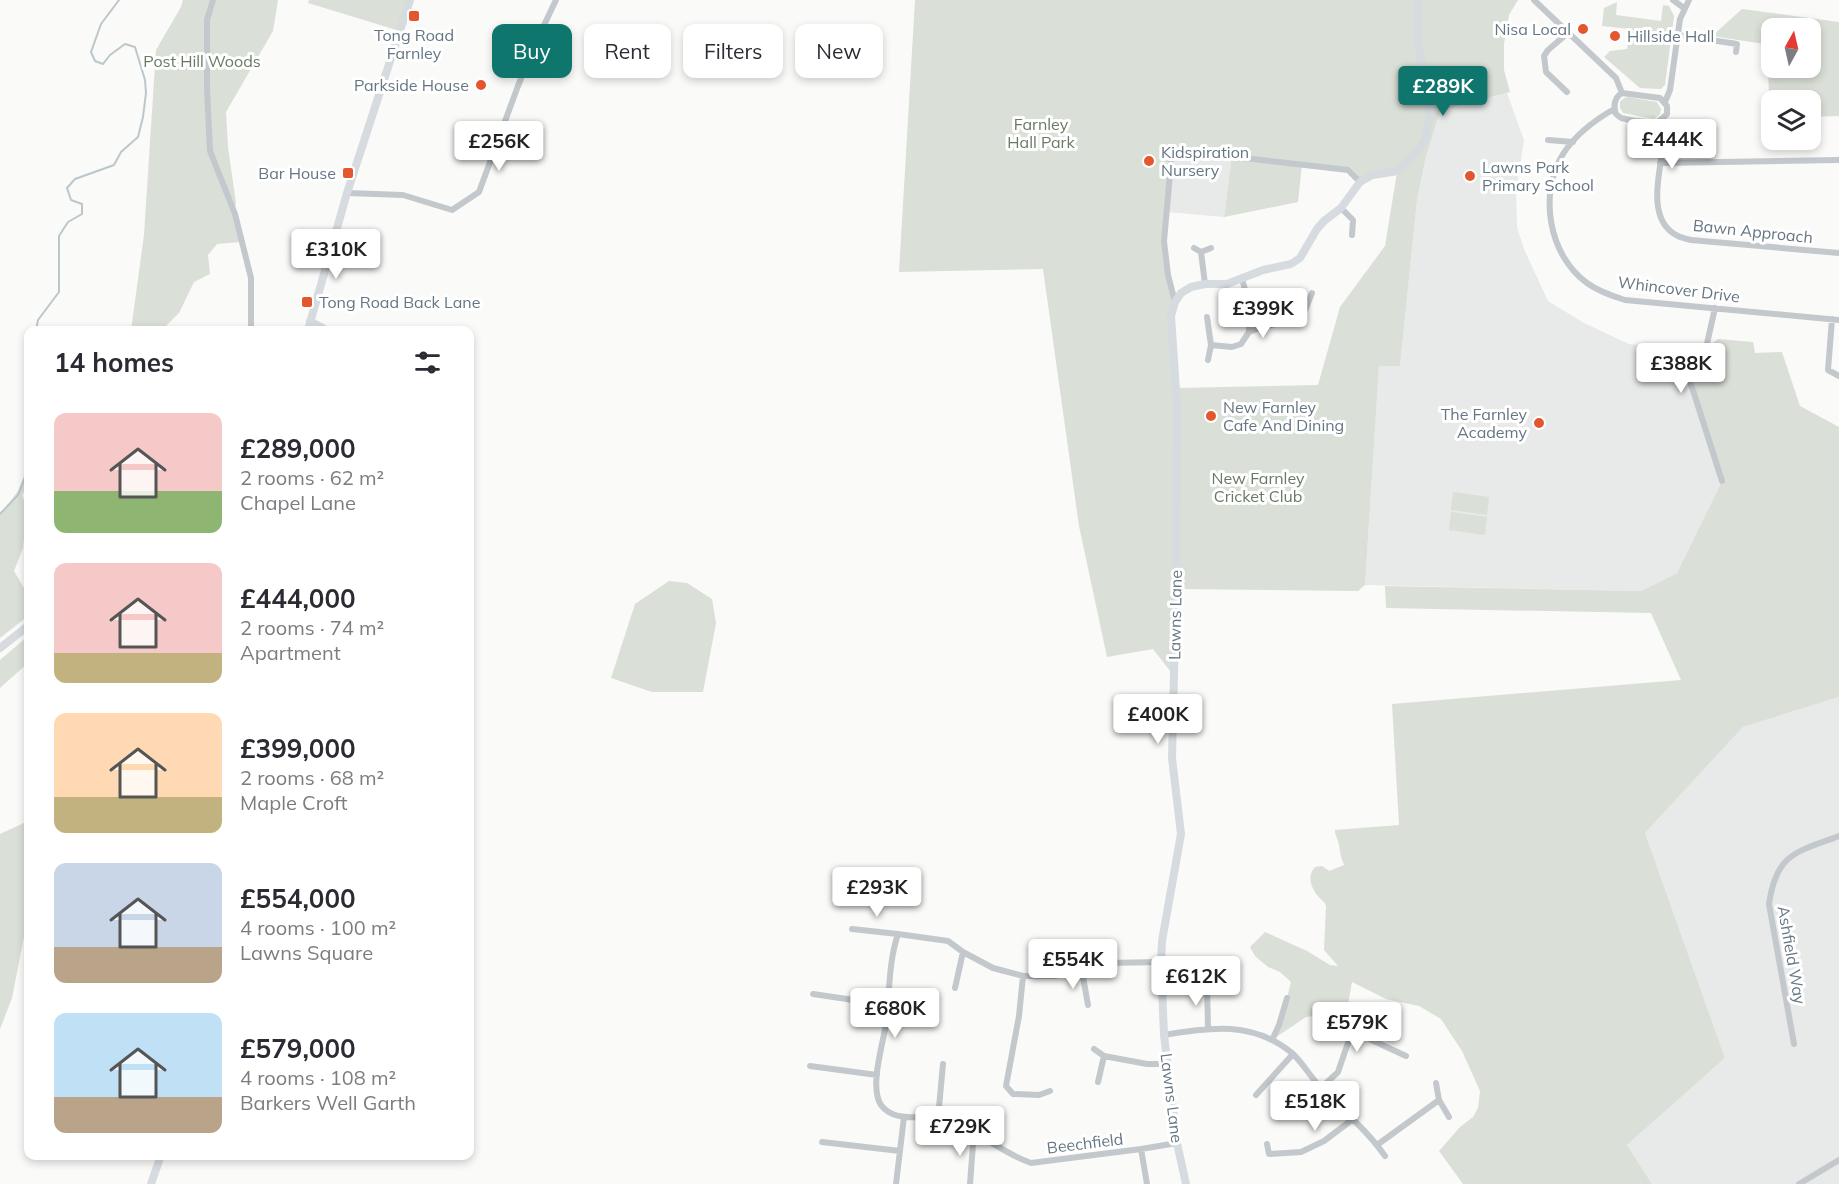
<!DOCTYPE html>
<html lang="en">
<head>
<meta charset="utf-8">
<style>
  body { margin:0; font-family:Mulish,sans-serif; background:#f7f7f7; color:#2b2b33; height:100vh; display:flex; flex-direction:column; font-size:22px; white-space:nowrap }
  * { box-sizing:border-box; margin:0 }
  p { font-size:20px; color:#7c7c81 }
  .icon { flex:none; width:33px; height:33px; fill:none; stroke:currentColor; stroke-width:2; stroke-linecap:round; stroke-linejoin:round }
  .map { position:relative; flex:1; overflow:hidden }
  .sheet { position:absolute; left:24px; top:326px; width:450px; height:834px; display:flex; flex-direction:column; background:#fff; border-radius:12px; box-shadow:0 3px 9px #0003 }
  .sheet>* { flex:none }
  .hud { position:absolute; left:492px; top:24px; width:570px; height:54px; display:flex; gap:12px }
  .needle { width:39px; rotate:8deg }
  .tools { position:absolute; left:1761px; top:18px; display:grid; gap:12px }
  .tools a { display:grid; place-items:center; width:60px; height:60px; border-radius:12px; background:#fff; box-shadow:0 3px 9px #0003; font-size:30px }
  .price { position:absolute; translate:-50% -51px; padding:0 14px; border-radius:6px; background:#fff; color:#222; font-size:20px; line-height:39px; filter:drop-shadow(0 2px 3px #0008) }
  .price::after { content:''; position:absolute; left:50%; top:36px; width:18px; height:14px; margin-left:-9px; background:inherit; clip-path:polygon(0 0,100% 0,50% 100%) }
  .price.current { background:#0f766e; color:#fff }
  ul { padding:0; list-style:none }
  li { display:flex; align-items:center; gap:18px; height:150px; padding:0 30px }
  li span { display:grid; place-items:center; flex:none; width:168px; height:120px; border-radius:12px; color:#555 }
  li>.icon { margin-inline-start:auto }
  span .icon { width:72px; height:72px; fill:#fffc; stroke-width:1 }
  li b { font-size:26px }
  h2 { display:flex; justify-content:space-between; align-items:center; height:72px; padding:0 30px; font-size:26px }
  .pill { padding:0 21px; border-radius:12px; background:#fff; box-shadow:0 3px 9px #0003; font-size:21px; line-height:54px }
  .pill.current { background:#0f766e; color:#fff }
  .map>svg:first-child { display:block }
</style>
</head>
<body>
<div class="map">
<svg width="1839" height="1184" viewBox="0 0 1839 1184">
  <rect width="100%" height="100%" fill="#fafaf8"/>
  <path fill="#e8e9e9" d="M1507,93L1524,140L1516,191L1517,227L1524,249L1548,301L1584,323L1629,344L1671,348H1706L1722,481L1677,573L1641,591L1365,585L1379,365L1400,366L1417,200L1425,161L1440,111Z
    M1172,152L1232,156L1224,217L1167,212Z
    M1839,697V1184H1652L1627,1145L1725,1058L1645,833L1743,727Z"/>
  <path fill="#dadfd7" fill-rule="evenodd" d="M183,0H278L273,31L226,112L228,147L236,203L234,211L241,242L217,244L208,255L210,274L194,282L179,313L162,330H131L144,235L156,50L181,7Z
    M309,0H410L400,31L308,3Z
    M915,0H1518L1509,15L1504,44V70L1510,92L1440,111L1425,161L1417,200L1400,366H1379L1365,585L1358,591L1176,589L1174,676L1153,649L1107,657L1079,526L1043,269L899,272ZM1173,152L1232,156L1224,217L1298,202L1302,164L1348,170L1360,182L1397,172L1385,246L1340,307L1318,385L1176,388L1172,287L1164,241Z
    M1617,2L1616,15L1661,21L1663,5L1669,6L1674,16L1665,85L1661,89L1640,88L1604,57L1610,51L1627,49L1629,29L1602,26L1604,8Z
    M1742,9L1839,22V116L1811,117L1810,100H1772L1771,119H1770L1768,71L1783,70L1784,68H1810V28H1772L1771,45L1712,36Z
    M1628,97L1657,102L1661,109L1660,114L1654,119L1623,113L1620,108V102L1624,98Z
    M1718,339L1753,342L1755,353L1782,352L1800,406L1839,427V697L1743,727L1645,833L1725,1058L1627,1145L1652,1184H1463L1439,1151L1460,1127L1473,1117L1478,1108L1480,1091L1462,1051L1441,1019L1419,1006L1386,999L1352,982L1346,1015L1352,1023L1314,1016L1306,1017L1272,1040L1287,998L1291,982L1280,972L1268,967L1255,956L1250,947L1265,932L1307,951L1330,965L1338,966L1324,950L1326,906L1324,902C1313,893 1305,878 1315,867L1322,866L1329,871L1344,865C1341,858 1340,852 1339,845C1338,839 1335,836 1335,830L1399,825L1392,704L1681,680L1651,613L1386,608L1385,586L1641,591L1677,573L1722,481L1690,381L1696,357Z
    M28,466V484L22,495L28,513V518L25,528L23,548L14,571L28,595V616L0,638V515L18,491Z
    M1453,492L1489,497L1487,515L1451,510Z
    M1451,512L1487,517L1485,535L1449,530Z
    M669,581L687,583L712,599L716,623L703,692H652L611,678L635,604Z
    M28,636V663L0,688V660Z
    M28,821V916L12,998L0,1029V834Z"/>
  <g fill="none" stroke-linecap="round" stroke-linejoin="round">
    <path stroke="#bbc7cb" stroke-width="2" d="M36,330L38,320L59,292V236L68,222L82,214V204L71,200L67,188L75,179L114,165L121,152L138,137L143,117L146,93L145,80L135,47L125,44L110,55L103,64L95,61L91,52L101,24L119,0
      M0,514L18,495L28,470"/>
    <path stroke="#c3c8cc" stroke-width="6" d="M213,0L207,20V89L210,151L235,214L251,278V330
      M1534,0L1616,78L1622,93
      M1673,0L1684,8
      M1678,35L1737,44L1736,52
      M1567,92L1546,72L1544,56L1548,50L1569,32
      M1622,93L1660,98L1667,106V114L1657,123L1635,121L1621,118L1616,114C1613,105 1614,98 1622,93Z
      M1665,102L1670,90L1680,19L1689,0
      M1614,109C1595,120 1575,135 1563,154C1538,194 1549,256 1587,283C1598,291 1612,296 1625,300L1839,320
      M1661,121C1665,132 1663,142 1662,154C1658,179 1648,222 1678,236C1682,238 1687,239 1691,240L1839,253
      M1548,140L1573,142
      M1660,163L1839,160
      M347,193L403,195L452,210L479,192L518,86L536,42L556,0
      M1341,208L1353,220L1352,235
      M1194,248L1201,252L1205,284
      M1201,252L1211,248
      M1242,279L1249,303V332L1265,326L1282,323H1296L1301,320L1312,293
      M1175,302L1168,275L1164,241L1172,152L1184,151L1348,170L1360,182
      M1715,308L1706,348L1696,357L1690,381L1722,481
      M1207,317L1211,345L1232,347L1241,344L1249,332
      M1832,319L1828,370L1839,376
      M1208,360L1211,345
      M852,929L898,934
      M1161,962L1107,963L1082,971L1054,976H1023L993,968L963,952L948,941L898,934C888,964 890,993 886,1024C883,1044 869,1087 881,1105C895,1124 923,1114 942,1119C975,1127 999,1152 1031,1163L1141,1149L1177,1143
      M1082,971L1088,1005
      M1023,976L1019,1016L1006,1086L1013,1094L1039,1095L1050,1091
      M1207,984L1208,1028
      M955,988L963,952
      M1207,989L1218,988
      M813,994L887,1005
      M1164,1035C1210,1027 1253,1021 1292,1053C1303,1063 1311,1078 1322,1089C1343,1111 1367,1130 1385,1156
      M1272,1040L1279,1025L1287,998
      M1794,1044L1769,904C1776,853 1797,852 1839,836
      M1094,1049L1104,1056
      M810,1066L877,1075
      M1098,1082L1104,1056L1147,1064H1168
      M1321,1088L1338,1072L1352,1031L1406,1056
      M1256,1095L1293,1054
      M1439,1100L1449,1117
      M938,1118L943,1064
      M822,1142L900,1151
      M1267,1144L1269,1154L1301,1152L1324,1141L1353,1119
      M1377,1145L1439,1100L1436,1083
      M1141,1149L1147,1184
      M896,1184L904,1117
      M970,1184L974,1131
      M1799,1184L1839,1160"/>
    <path stroke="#d6dbdf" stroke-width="8" d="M310,321L326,330
      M308,330L347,193L410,0
      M0,648L28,626
      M151,1184L161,1155
      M1186,1184L1177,1143L1164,1035L1161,962L1162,941L1181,834L1172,758L1176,589L1177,405L1171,316L1175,302L1181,293L1191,287L1205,284H1227L1263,270L1291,264L1300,258L1317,229L1324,221L1341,208L1360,182L1372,175L1398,171L1416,153L1425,140L1430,115L1423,77L1418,40V0"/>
  </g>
  <g fill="#e4572e" stroke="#fff" stroke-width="2">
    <rect x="408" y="10" width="12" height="12" rx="3"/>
    <circle cx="1583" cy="29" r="6"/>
    <circle cx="1615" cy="36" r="6"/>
    <circle cx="481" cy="85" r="6"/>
    <circle cx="1149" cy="161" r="6"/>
    <rect x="342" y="167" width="12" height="12" rx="3"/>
    <circle cx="1470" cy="176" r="6"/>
    <rect x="301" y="296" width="12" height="12" rx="3"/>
    <circle cx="1211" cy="416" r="6"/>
    <circle cx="1539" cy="423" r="6"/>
  </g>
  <g text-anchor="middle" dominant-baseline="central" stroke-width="6" stroke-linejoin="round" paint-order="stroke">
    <g font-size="16" fill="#657683" stroke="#fff" text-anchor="start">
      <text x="1571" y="29" text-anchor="end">Nisa Local</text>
      <text x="414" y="35" text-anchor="middle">Tong Road<tspan x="414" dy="18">Farnley</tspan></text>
      <text x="1627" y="36">Hillside Hall</text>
      <text x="469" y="85" text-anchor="end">Parkside House</text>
      <text x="1161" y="152">Kidspiration<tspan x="1161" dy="18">Nursery</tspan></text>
      <text x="1482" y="167">Lawns Park<tspan x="1482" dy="18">Primary School</tspan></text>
      <text x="336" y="173" text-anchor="end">Bar House</text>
      <text x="319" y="302">Tong Road Back Lane</text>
      <text x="1223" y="407">New Farnley<tspan x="1223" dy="18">Cafe And Dining</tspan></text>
      <text x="1527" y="414" text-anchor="end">The Farnley<tspan x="1527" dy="18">Academy</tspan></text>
    </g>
    <g font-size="16" fill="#687a64" stroke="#fff">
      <text x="202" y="61">Post Hill Woods</text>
      <text x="1041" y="124">Farnley<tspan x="1041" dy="18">Hall Park</tspan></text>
      <text x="1258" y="478">New Farnley<tspan x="1258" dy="18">Cricket Club</tspan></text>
    </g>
    <g font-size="16" fill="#657683" stroke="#fff">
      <text transform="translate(1753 231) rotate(6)">Bawn Approach</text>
      <text transform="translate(1679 289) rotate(7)">Whincover Drive</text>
      <text transform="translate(1175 615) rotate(-89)">Lawns Lane</text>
      <text transform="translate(1792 955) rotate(80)">Ashfield Way</text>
      <text transform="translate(1172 1098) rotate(83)">Lawns Lane</text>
      <text transform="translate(1085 1143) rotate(-7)">Beechfield</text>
    </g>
  </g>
</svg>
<div class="tools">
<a><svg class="needle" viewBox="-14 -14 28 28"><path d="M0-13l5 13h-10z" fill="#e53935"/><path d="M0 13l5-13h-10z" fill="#7c7c81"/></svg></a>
<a><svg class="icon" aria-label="layers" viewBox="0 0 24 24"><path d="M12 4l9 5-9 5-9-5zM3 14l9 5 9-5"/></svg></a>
</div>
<b class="price current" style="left:1443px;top:117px">£289K</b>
<b class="price" style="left:1672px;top:170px">£444K</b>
<b class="price" style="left:499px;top:172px">£256K</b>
<b class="price" style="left:336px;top:280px">£310K</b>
<b class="price" style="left:1263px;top:339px">£399K</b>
<b class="price" style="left:1681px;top:394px">£388K</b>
<b class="price" style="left:1158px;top:745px">£400K</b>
<b class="price" style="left:877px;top:918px">£293K</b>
<b class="price" style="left:1073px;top:990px">£554K</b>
<b class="price" style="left:1196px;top:1007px">£612K</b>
<b class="price" style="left:895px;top:1039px">£680K</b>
<b class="price" style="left:1357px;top:1053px">£579K</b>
<b class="price" style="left:1315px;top:1132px">£518K</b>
<b class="price" style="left:960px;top:1157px">£729K</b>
<div class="hud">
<a class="pill current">Buy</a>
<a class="pill">Rent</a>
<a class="pill">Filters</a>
<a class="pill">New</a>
</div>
<section class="sheet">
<h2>14 homes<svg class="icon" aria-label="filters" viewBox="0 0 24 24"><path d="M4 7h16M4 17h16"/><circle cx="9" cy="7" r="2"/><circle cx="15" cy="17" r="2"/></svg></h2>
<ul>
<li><span style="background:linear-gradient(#f6c9c9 65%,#8fb573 0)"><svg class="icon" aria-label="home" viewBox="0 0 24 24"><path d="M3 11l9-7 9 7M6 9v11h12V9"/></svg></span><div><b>£289,000</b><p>2 rooms · 62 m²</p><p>Chapel Lane</p></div></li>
<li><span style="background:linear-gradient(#f6c9c9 75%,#c2b280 0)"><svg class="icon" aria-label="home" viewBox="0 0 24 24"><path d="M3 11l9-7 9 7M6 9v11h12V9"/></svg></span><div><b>£444,000</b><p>2 rooms · 74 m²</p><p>Apartment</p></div></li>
<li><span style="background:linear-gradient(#ffd9b3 70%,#c2b280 0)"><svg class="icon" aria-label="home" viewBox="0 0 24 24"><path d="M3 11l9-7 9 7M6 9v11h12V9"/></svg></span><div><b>£399,000</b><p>2 rooms · 68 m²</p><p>Maple Croft</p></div></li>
<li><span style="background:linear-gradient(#c9d6e8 70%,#b9a48a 0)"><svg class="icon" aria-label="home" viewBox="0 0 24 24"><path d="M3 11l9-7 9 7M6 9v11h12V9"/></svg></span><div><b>£554,000</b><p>4 rooms · 100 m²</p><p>Lawns Square</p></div></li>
<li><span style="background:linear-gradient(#bfe0f5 70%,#b9a48a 0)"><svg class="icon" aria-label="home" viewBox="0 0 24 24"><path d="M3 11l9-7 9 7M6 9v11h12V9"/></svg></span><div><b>£579,000</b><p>4 rooms · 108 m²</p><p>Barkers Well Garth</p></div></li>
</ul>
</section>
</div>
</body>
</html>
